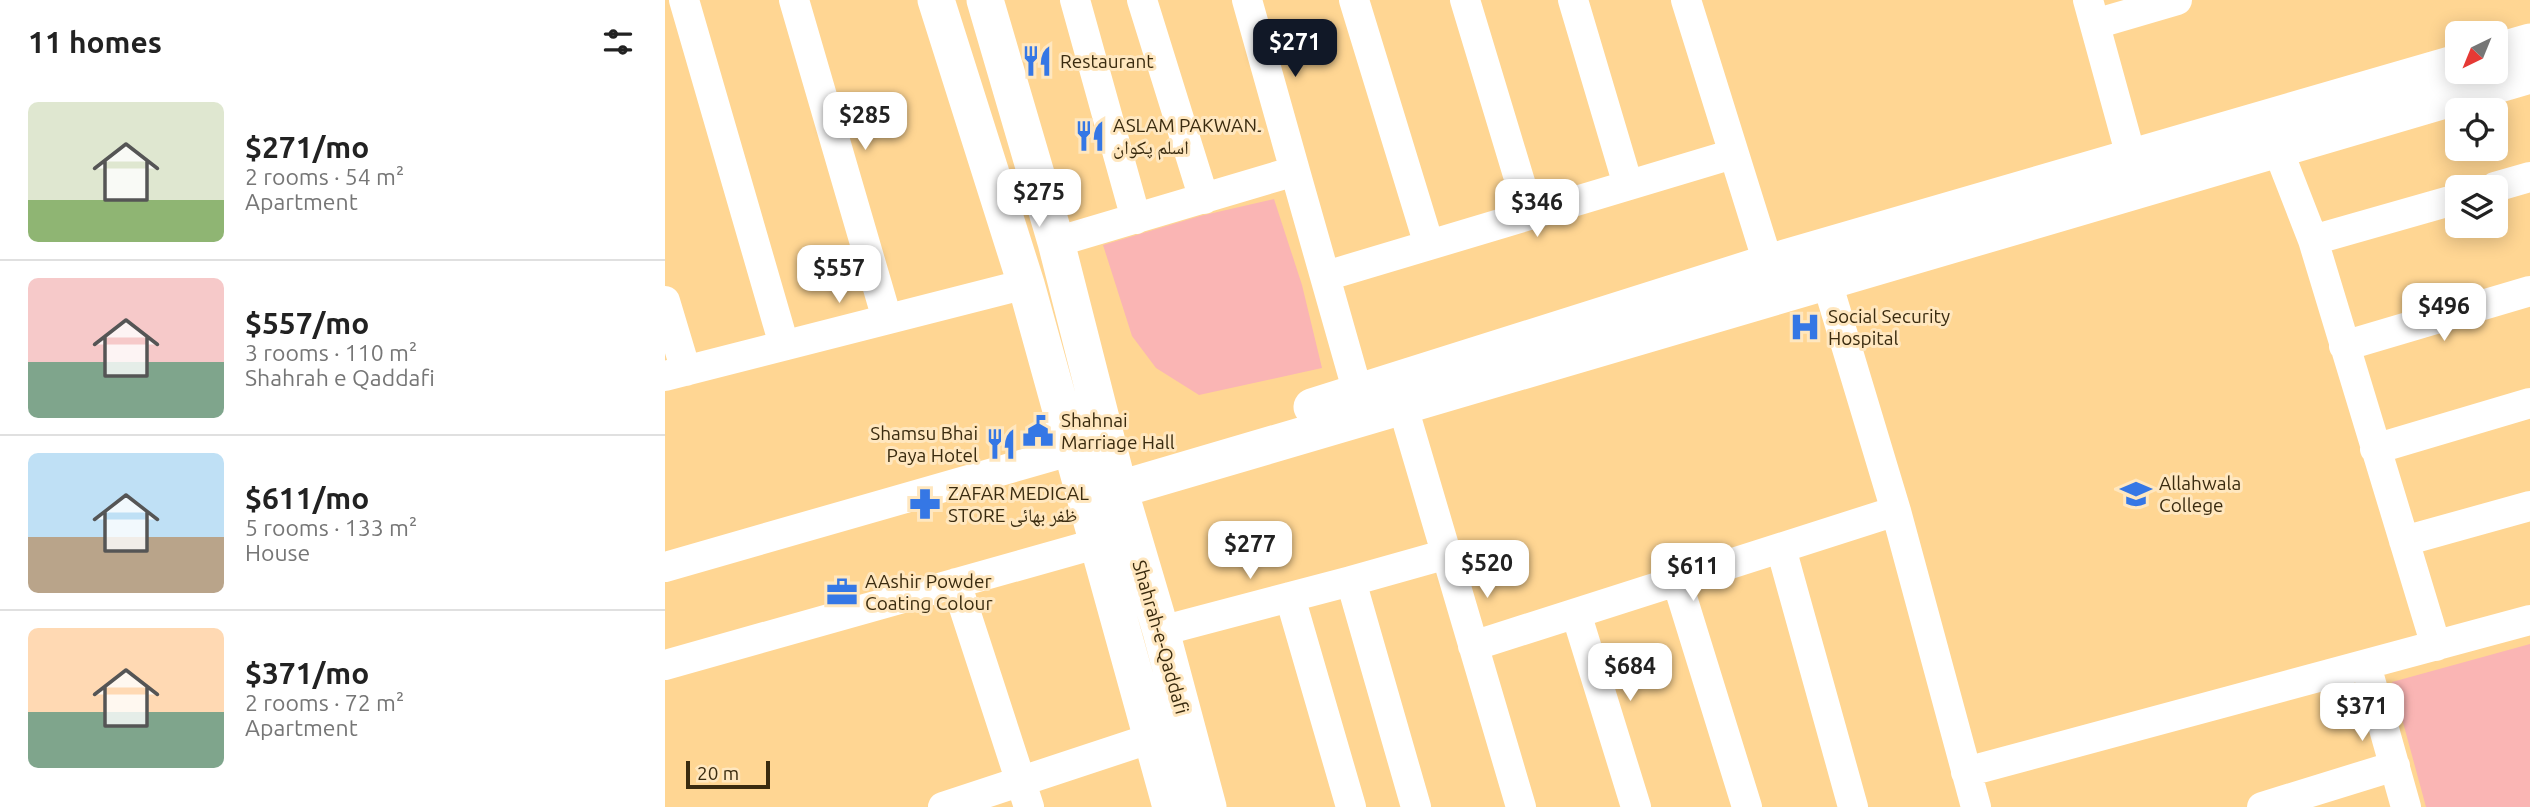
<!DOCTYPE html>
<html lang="en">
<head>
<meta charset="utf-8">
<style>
  body { margin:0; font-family:Ubuntu,"Noto Naskh Arabic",sans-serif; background:#f6f6f6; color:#222; height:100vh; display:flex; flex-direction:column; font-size:26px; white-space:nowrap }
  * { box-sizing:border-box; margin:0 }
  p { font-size:23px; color:#767676 }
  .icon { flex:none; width:38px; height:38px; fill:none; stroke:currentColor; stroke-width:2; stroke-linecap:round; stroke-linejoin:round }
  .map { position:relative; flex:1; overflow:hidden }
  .panel { display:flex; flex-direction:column; background:#fff; width:665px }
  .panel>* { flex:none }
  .needle { width:46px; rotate:223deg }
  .tools { position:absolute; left:1780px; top:21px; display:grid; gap:14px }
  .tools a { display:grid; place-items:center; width:63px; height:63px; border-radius:10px; background:#fff; box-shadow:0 4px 18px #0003; font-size:35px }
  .scale { position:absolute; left:21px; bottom:18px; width:84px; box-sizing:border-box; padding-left:7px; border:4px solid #3a2b0f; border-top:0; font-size:19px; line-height:24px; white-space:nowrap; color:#3a2b0f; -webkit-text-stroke:5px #ffe7bf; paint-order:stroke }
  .price { position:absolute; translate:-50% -60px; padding:0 16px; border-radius:14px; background:#fff; color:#222; font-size:23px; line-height:46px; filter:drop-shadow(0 2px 4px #0008) }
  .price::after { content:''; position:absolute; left:50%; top:42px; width:21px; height:16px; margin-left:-10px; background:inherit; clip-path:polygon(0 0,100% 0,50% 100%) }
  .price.active { background:#111827; color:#fff }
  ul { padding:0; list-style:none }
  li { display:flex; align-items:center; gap:21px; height:175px; padding:0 28px }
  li+li { border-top:2px solid #e0e0e0 }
  li span { display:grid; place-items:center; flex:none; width:196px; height:140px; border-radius:10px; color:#555 }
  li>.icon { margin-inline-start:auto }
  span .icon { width:84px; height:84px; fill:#fffc; stroke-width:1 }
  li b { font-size:30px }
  h2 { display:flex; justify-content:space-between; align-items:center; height:84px; padding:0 28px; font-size:30px }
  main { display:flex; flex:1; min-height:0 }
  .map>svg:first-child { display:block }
</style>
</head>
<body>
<main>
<section class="panel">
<h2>11 homes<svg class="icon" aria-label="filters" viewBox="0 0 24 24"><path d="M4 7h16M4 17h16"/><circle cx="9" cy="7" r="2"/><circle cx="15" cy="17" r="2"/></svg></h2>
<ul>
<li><span style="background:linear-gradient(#dfe7d0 70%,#8fb573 0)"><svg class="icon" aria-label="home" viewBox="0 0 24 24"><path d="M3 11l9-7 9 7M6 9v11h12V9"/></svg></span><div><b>$271/mo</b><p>2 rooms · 54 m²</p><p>Apartment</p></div></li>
<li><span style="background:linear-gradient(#f6c9c9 60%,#7fa58c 0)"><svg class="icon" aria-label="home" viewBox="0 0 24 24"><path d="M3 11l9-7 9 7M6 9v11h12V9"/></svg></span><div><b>$557/mo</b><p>3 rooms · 110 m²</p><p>Shahrah e Qaddafi</p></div></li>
<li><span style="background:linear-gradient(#bfe0f5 60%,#b9a48a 0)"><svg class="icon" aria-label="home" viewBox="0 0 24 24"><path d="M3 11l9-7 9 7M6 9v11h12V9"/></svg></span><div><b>$611/mo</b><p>5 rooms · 133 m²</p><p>House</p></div></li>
<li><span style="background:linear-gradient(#ffd9b3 60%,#7fa58c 0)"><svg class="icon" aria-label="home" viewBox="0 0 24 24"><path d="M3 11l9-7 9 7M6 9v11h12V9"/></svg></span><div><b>$371/mo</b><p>2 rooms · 72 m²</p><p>Apartment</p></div></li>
</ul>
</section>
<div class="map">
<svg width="1865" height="807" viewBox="0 0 1865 807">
  <rect width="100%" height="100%" fill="#ffd693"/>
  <path fill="#fab5b4" d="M609,199L637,285L657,368L534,395L491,368L467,336L438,245L535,216Z
    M1865,644V807H1761L1727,682Z"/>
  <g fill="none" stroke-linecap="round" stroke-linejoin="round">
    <path stroke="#fff" stroke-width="30" d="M19,0L119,345
      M129,0L222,319
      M410,0L471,219
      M477,0L539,199
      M582,0L630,171
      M689,0L764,245
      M800,0L865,215
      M908,0L963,185
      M1021,0L1109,282
      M1423,0L1472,178
      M1430,24L1512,0
      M1613,150L1648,240L1771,646
      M1830,187L1865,177
      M1648,240L1792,199
      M391,242L630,171L693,393
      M1156,262L1231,511L1311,807
      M661,276L1068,154
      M0,301L21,371
      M1679,346L1865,291
      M0,376L361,284
      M738,407L856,807
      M1710,449L1865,403
      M1739,541L1865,506
      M1116,548L1188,807
      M0,567L408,450
      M1012,581L1082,807
      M291,583L364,807
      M625,597L686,807
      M911,613L971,807
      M496,631L686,581
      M808,646L1231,511
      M0,665L434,543
      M1701,665L1741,807
      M1301,772L1865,620
      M278,807L487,738
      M751,807L686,581L782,554
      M1597,807L1730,766"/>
    <path stroke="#fff" stroke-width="37" d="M271,0L361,284L506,807
      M320,0L391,242L454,489L496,631L543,807
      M1830,52L1865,42
      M647,407L1103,263L1792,63
      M421,499L1865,75"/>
  </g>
  <defs>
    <symbol id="restaurant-bare" viewBox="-9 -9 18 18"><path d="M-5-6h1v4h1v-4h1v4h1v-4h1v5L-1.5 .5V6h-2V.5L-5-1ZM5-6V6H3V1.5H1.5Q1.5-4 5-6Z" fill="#3577e5" stroke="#ffe7bf" stroke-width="2.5" paint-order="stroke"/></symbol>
    <symbol id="hospital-bare" viewBox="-9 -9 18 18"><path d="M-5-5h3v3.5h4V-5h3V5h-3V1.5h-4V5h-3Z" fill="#3577e5" stroke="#ffe7bf" stroke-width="2.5" paint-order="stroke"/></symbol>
    <symbol id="civic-bare" viewBox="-9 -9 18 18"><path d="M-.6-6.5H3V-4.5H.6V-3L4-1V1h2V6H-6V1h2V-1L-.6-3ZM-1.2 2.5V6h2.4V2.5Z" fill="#3577e5" stroke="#ffe7bf" stroke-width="2.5" paint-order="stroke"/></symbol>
    <symbol id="university-bare" viewBox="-9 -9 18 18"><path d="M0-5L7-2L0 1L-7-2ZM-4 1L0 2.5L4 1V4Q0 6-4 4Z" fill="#3577e5" stroke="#ffe7bf" stroke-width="2.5" paint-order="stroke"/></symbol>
    <symbol id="pharmacy-bare" viewBox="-9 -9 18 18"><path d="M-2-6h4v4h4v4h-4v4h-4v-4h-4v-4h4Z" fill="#3577e5" stroke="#ffe7bf" stroke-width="2.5" paint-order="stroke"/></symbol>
    <symbol id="office-bare" viewBox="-9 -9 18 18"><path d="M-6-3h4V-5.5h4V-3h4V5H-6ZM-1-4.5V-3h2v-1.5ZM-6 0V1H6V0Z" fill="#3577e5" stroke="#ffe7bf" stroke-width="2.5" paint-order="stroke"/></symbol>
  </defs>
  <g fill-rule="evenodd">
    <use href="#restaurant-bare" x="350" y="39" width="44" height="44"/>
    <use href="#restaurant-bare" x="403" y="114" width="44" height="44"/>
    <use href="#hospital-bare" x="1118" y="305" width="44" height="44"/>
    <use href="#civic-bare" x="351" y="409" width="44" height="44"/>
    <use href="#restaurant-bare" x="314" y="422" width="44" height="44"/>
    <use href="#university-bare" x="1449" y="472" width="44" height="44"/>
    <use href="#pharmacy-bare" x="238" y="482" width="44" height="44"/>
    <use href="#office-bare" x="155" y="570" width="44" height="44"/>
  </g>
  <g text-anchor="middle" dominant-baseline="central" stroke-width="6" stroke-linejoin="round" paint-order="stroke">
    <g font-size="19" fill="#3a2b0f" stroke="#ffe7bf" text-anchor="start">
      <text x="395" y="61">Restaurant</text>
      <text x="448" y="125">ASLAM PAKWAN۔<tspan x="448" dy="22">اسلم پکوان</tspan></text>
      <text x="1163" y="316">Social Security<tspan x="1163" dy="22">Hospital</tspan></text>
      <text x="396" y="420">Shahnai<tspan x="396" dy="22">Marriage Hall</tspan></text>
      <text x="313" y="433" text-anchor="end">Shamsu Bhai<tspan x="313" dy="22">Paya Hotel</tspan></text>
      <text x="1494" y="483">Allahwala<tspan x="1494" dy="22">College</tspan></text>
      <text x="283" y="493">ZAFAR MEDICAL<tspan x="283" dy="22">STORE ظفر بھائی</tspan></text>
      <text x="200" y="581">AAshir Powder<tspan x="200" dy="22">Coating Colour</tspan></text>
    </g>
    <g font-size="19" fill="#3a2b0f" stroke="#ffe7bf">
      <text transform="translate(496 637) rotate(74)">Shahrah-e-Qaddafi</text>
    </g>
  </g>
</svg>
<div class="tools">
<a><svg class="needle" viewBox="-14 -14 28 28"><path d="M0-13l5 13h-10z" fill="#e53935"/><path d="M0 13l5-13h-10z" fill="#767676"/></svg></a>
<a><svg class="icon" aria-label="locate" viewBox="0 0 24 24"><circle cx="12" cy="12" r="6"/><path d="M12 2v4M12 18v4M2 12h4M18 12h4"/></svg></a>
<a><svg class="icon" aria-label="layers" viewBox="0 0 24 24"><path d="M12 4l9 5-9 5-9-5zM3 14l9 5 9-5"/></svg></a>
</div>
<div class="scale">20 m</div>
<b class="price active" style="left:630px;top:79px">$271</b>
<b class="price" style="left:200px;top:152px">$285</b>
<b class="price" style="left:374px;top:229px">$275</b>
<b class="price" style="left:872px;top:239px">$346</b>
<b class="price" style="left:174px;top:305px">$557</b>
<b class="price" style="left:1779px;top:343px">$496</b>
<b class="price" style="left:585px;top:581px">$277</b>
<b class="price" style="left:822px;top:600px">$520</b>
<b class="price" style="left:1028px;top:603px">$611</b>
<b class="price" style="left:965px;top:703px">$684</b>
<b class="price" style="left:1697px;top:743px">$371</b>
</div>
</main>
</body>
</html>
